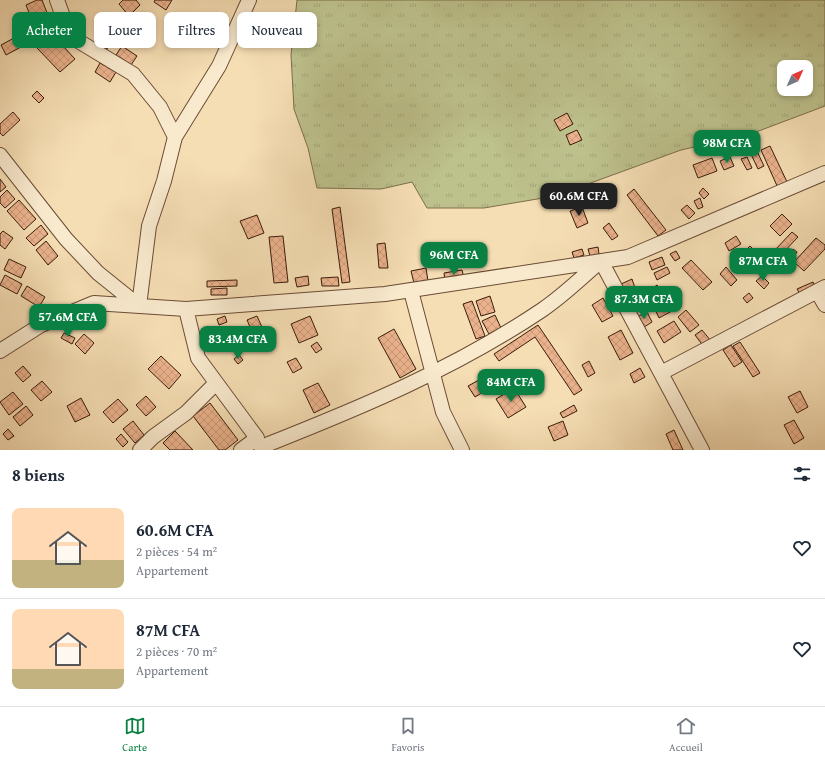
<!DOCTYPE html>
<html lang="fr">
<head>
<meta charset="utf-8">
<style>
  body { margin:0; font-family:"Gentium Book Plus",serif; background:#f2f2f3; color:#1f2937; height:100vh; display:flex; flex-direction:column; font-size:15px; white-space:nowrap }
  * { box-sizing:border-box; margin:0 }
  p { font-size:13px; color:#747a83 }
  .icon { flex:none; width:22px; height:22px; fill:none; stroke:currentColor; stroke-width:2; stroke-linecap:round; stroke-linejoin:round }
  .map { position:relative; height:450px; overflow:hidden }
  .panel { display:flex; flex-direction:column; background:#fff; flex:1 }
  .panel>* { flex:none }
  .top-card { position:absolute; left:12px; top:12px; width:400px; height:36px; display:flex; gap:8px }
  .needle { width:26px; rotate:45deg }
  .fabs { position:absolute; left:777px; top:60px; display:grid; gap:8px }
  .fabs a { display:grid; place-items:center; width:36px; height:36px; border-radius:8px; background:#fff; box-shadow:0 2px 6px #0003; font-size:20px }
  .price { position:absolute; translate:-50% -34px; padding:0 9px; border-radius:8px; background:#0b8043; color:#fff; font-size:13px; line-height:26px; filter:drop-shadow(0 1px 2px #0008) }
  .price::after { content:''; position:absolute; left:50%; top:24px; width:12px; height:9px; margin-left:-6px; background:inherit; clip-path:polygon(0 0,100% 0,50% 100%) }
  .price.selected { background:#222; color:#fff }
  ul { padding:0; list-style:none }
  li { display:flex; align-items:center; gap:12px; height:100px; padding:0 12px }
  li+li { border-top:1px solid #e0e1e3 }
  li span { display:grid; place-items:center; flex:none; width:112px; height:80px; border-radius:8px; color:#555 }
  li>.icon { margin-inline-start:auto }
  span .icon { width:48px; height:48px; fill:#fffc; stroke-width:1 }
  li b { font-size:17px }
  h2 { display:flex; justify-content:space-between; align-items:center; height:48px; padding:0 12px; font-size:17px }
  .pill { padding:0 14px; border-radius:8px; background:#fff; box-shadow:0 2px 6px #0003; font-size:14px; line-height:36px }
  .pill.selected { background:#0b8043; color:#fff }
  .dock { display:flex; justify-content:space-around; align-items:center; height:56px; border-top:1px solid #e0e1e3; background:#fff; font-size:11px; color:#747a83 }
  .dock a { display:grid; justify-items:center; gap:2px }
  .dock .selected { color:#0b8043 }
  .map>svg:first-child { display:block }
</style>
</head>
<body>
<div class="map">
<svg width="825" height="450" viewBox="0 0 825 450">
  <defs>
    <pattern id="grass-tufts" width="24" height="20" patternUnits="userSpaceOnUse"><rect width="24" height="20" fill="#bdc18c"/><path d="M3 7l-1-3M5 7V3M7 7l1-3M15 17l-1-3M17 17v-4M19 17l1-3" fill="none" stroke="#a3a577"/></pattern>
    <pattern id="building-cross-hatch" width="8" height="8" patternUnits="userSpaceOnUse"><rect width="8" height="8" fill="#ebb38d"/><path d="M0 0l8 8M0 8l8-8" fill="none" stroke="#ca9978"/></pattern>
  </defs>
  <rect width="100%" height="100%" fill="#f6deb4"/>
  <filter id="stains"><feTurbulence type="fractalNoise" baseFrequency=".005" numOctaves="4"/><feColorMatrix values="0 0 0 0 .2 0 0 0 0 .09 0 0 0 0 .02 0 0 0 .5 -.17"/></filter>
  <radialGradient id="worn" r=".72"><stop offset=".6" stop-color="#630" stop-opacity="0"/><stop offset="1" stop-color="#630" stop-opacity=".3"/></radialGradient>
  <path fill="url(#grass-tufts)" stroke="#7c6e4c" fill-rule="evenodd" d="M297,0H825V106L748,135L681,150L555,196L484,208H427L412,182L381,189L317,188L308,148L294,109L291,55ZM784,67H806V89H784Z"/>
  <path fill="url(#building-cross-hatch)" stroke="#3b1b0b" d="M37,0H42L49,18L34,25L26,5Z
    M123,0H136L140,5L129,16L119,4Z
    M155,0H172L166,10L154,2Z
    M106,22L118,28L107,49L96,43Z
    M52,34L75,59L60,72L37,48Z
    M16,37L21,47L6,55L1,45Z
    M122,46L137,56L131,65L116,55Z
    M100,63L116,72L110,82L95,72Z
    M37,91L44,98L39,103L32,96Z
    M13,112L20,120L3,136L0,133V124Z
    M567,113L573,124L560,131L554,120Z
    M577,130L582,140L570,145L566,135Z
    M770,146L788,184L778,188L761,150Z
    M755,147L764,166L758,169L749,150Z
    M730,157L734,166L724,170L720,161Z
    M747,157L752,168L747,170L741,159Z
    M712,158L717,171L698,178L693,165Z
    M0,179L6,187L0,192Z
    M609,188L616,206L608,209L601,191Z
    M703,188L709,194L704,199L699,193Z
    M634,189L666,230L658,236L627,195Z
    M7,190L15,199L5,208L0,203V197Z
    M700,198L703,207L698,209L694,201Z
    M19,200L36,219L24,230L7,211Z
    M687,205L695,213L689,219L681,210Z
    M340,207L350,282L342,283L332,209Z
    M582,207L588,223L577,228L570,211Z
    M782,214L792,224L780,236L770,226Z
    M257,215L264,233L248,239L240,221Z
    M609,223L618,236L612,240L603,228Z
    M41,225L48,234L34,246L26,238Z
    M3,231L13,238L5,249L0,245V234Z
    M792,232L798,237L780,256L774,251Z
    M283,236L288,282L274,283L269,237Z
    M736,236L741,244L729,251L725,243Z
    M816,238L825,245V249L804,271L794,262Z
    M46,241L58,256L48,265L36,250Z
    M385,243L388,268H379L377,244Z
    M750,246L761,257L756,263L744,252Z
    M598,247L599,254L590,256L588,249Z
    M473,249L476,260L464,263L462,251Z
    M582,249L584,255L574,258L572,252Z
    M793,249L797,252L792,260L787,257Z
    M676,251L680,258L675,261L670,254Z
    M448,257L450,265L442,267L441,259Z
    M662,257L665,265L652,270L649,262Z
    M9,259L26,267L21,278L4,270Z
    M691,260L712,282L703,290L682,268Z
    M667,267L670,273L657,280L654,273Z
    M726,267L737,280L731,286L720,274Z
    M426,268L428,281L414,283L411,271Z
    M462,270L464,278L445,281L444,273Z
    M5,275L22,284L17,294L0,285Z
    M308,276L309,285L297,287L295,278Z
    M762,276L769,283L764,289L756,281Z
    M338,277L339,286H322L321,278Z
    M632,279L635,288L623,293L619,285Z
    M237,280V286L207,287V281Z
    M813,282L816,288L801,296L797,289Z
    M657,285L663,293L656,298L650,290Z
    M27,286L45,297L39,307L21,296Z
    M227,288V295H211V289Z
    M749,293L753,298L747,303L743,298Z
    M490,296L495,312L481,316L476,301Z
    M603,298L613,316L602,322L592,305Z
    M666,299L672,311L659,318L653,305Z
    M472,301L485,336L476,339L463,304Z
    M686,310L699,325L690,332L678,317Z
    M647,312L652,322L641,329L635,318Z
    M495,315L501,328L489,334L482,321Z
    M225,316L227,322L219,325L217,319Z
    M257,316L266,336L256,341L247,320Z
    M310,316L318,335L299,343L291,324Z
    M674,321L681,332L664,343L657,331Z
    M538,325L582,390L574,395L535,337L499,361L494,354Z
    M232,327L238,342L228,346L222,332Z
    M394,329L416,369L400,378L378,338Z
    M621,330L633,353L620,360L608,337Z
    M702,330L711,341L704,347L695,335Z
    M64,333L75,338L72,344L61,338Z
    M84,334L94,343L85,354L75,344Z
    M317,342L322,349L316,353L311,346Z
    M740,342L760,373L753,377L733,346Z
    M731,345L742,362L734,367L723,350Z
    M239,355L243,360L238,364L234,359Z
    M161,356L181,375L169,389L148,369Z
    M296,358L302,368L293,373L287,362Z
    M589,361L595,373L588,377L582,365Z
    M23,366L31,375L23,382L15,373Z
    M640,368L645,377L634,383L630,374Z
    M521,378L531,392L526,395L517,382Z
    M479,380L485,391L475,397L468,386Z
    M42,381L52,392L41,401L31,390Z
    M318,383L330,405L314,413L303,390Z
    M514,388L526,407L508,418L496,399Z
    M800,391L808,407L797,413L788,397Z
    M13,392L23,404L9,415L0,402Z
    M146,396L156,407L146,416L136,405Z
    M81,398L90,415L75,422L67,406Z
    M118,399L128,410L113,423L103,412Z
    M210,403L238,440L225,450H219L193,416Z
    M574,405L577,411L563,418L560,413Z
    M26,406L33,415L20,426L13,417Z
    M794,420L804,438L794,444L784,425Z
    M133,421L144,435L135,443L123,429Z
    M563,421L568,435L554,441L548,427Z
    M8,429L14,436L8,440L3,434Z
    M674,430L683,450H673L666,434Z
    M175,431L193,450H170L163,443Z
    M121,434L128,442L123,447L116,439Z"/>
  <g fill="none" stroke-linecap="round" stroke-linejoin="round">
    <defs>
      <path id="minor" d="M175,137L219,66L249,0
        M0,155L66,239L98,273L139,306L149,226L164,181L175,137L160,107L133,74L70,36L57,0
        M411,291L443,412L462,450
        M817,291L825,305
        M186,309L198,358L257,438L241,450
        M0,351L41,325L94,303L186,309L385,294L628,257L825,173
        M661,373L825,287
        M261,447C360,408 454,369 542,310C563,296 582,277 601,261L702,450
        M140,450L153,437L186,413L216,383"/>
    </defs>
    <use href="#minor" stroke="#6a4c35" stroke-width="16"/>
    <use href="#minor" stroke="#f9eace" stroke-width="14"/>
  </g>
  <rect width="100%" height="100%" filter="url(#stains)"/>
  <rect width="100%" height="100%" fill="url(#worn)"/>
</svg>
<div class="fabs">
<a><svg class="needle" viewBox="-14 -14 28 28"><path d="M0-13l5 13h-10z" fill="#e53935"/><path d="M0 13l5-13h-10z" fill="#747a83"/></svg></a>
</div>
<b class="price" style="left:727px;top:164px">98M CFA</b>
<b class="price selected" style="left:579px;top:217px">60.6M CFA</b>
<b class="price" style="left:454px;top:276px">96M CFA</b>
<b class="price" style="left:763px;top:282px">87M CFA</b>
<b class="price" style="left:644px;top:320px">87.3M CFA</b>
<b class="price" style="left:68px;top:338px">57.6M CFA</b>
<b class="price" style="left:238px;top:360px">83.4M CFA</b>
<b class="price" style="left:511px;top:403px">84M CFA</b>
<div class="top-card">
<a class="pill selected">Acheter</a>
<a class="pill">Louer</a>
<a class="pill">Filtres</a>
<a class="pill">Nouveau</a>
</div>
</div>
<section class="panel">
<h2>8 biens<svg class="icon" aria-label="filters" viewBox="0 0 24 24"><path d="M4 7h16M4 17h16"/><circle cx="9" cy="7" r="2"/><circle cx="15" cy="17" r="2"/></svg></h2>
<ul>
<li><span style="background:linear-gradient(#ffd9b3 65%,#c2b280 0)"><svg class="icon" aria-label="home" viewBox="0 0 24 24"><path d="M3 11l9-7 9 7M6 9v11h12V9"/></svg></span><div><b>60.6M CFA</b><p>2 pièces · 54 m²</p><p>Appartement</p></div><svg class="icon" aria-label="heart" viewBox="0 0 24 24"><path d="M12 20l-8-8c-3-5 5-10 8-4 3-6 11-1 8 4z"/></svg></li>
<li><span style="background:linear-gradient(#ffd9b3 75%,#c2b280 0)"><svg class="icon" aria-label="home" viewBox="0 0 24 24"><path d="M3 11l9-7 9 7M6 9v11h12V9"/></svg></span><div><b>87M CFA</b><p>2 pièces · 70 m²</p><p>Appartement</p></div><svg class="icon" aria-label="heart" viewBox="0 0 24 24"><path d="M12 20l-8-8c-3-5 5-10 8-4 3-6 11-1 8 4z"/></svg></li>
</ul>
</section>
<nav class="dock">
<a class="selected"><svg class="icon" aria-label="map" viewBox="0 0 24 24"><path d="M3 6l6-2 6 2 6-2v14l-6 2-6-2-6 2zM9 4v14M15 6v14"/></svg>Carte</a>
<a><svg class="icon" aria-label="saved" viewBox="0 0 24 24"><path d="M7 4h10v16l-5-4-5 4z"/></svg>Favoris</a>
<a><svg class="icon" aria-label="home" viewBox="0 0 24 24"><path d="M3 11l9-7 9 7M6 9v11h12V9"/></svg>Accueil</a>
</nav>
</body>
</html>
